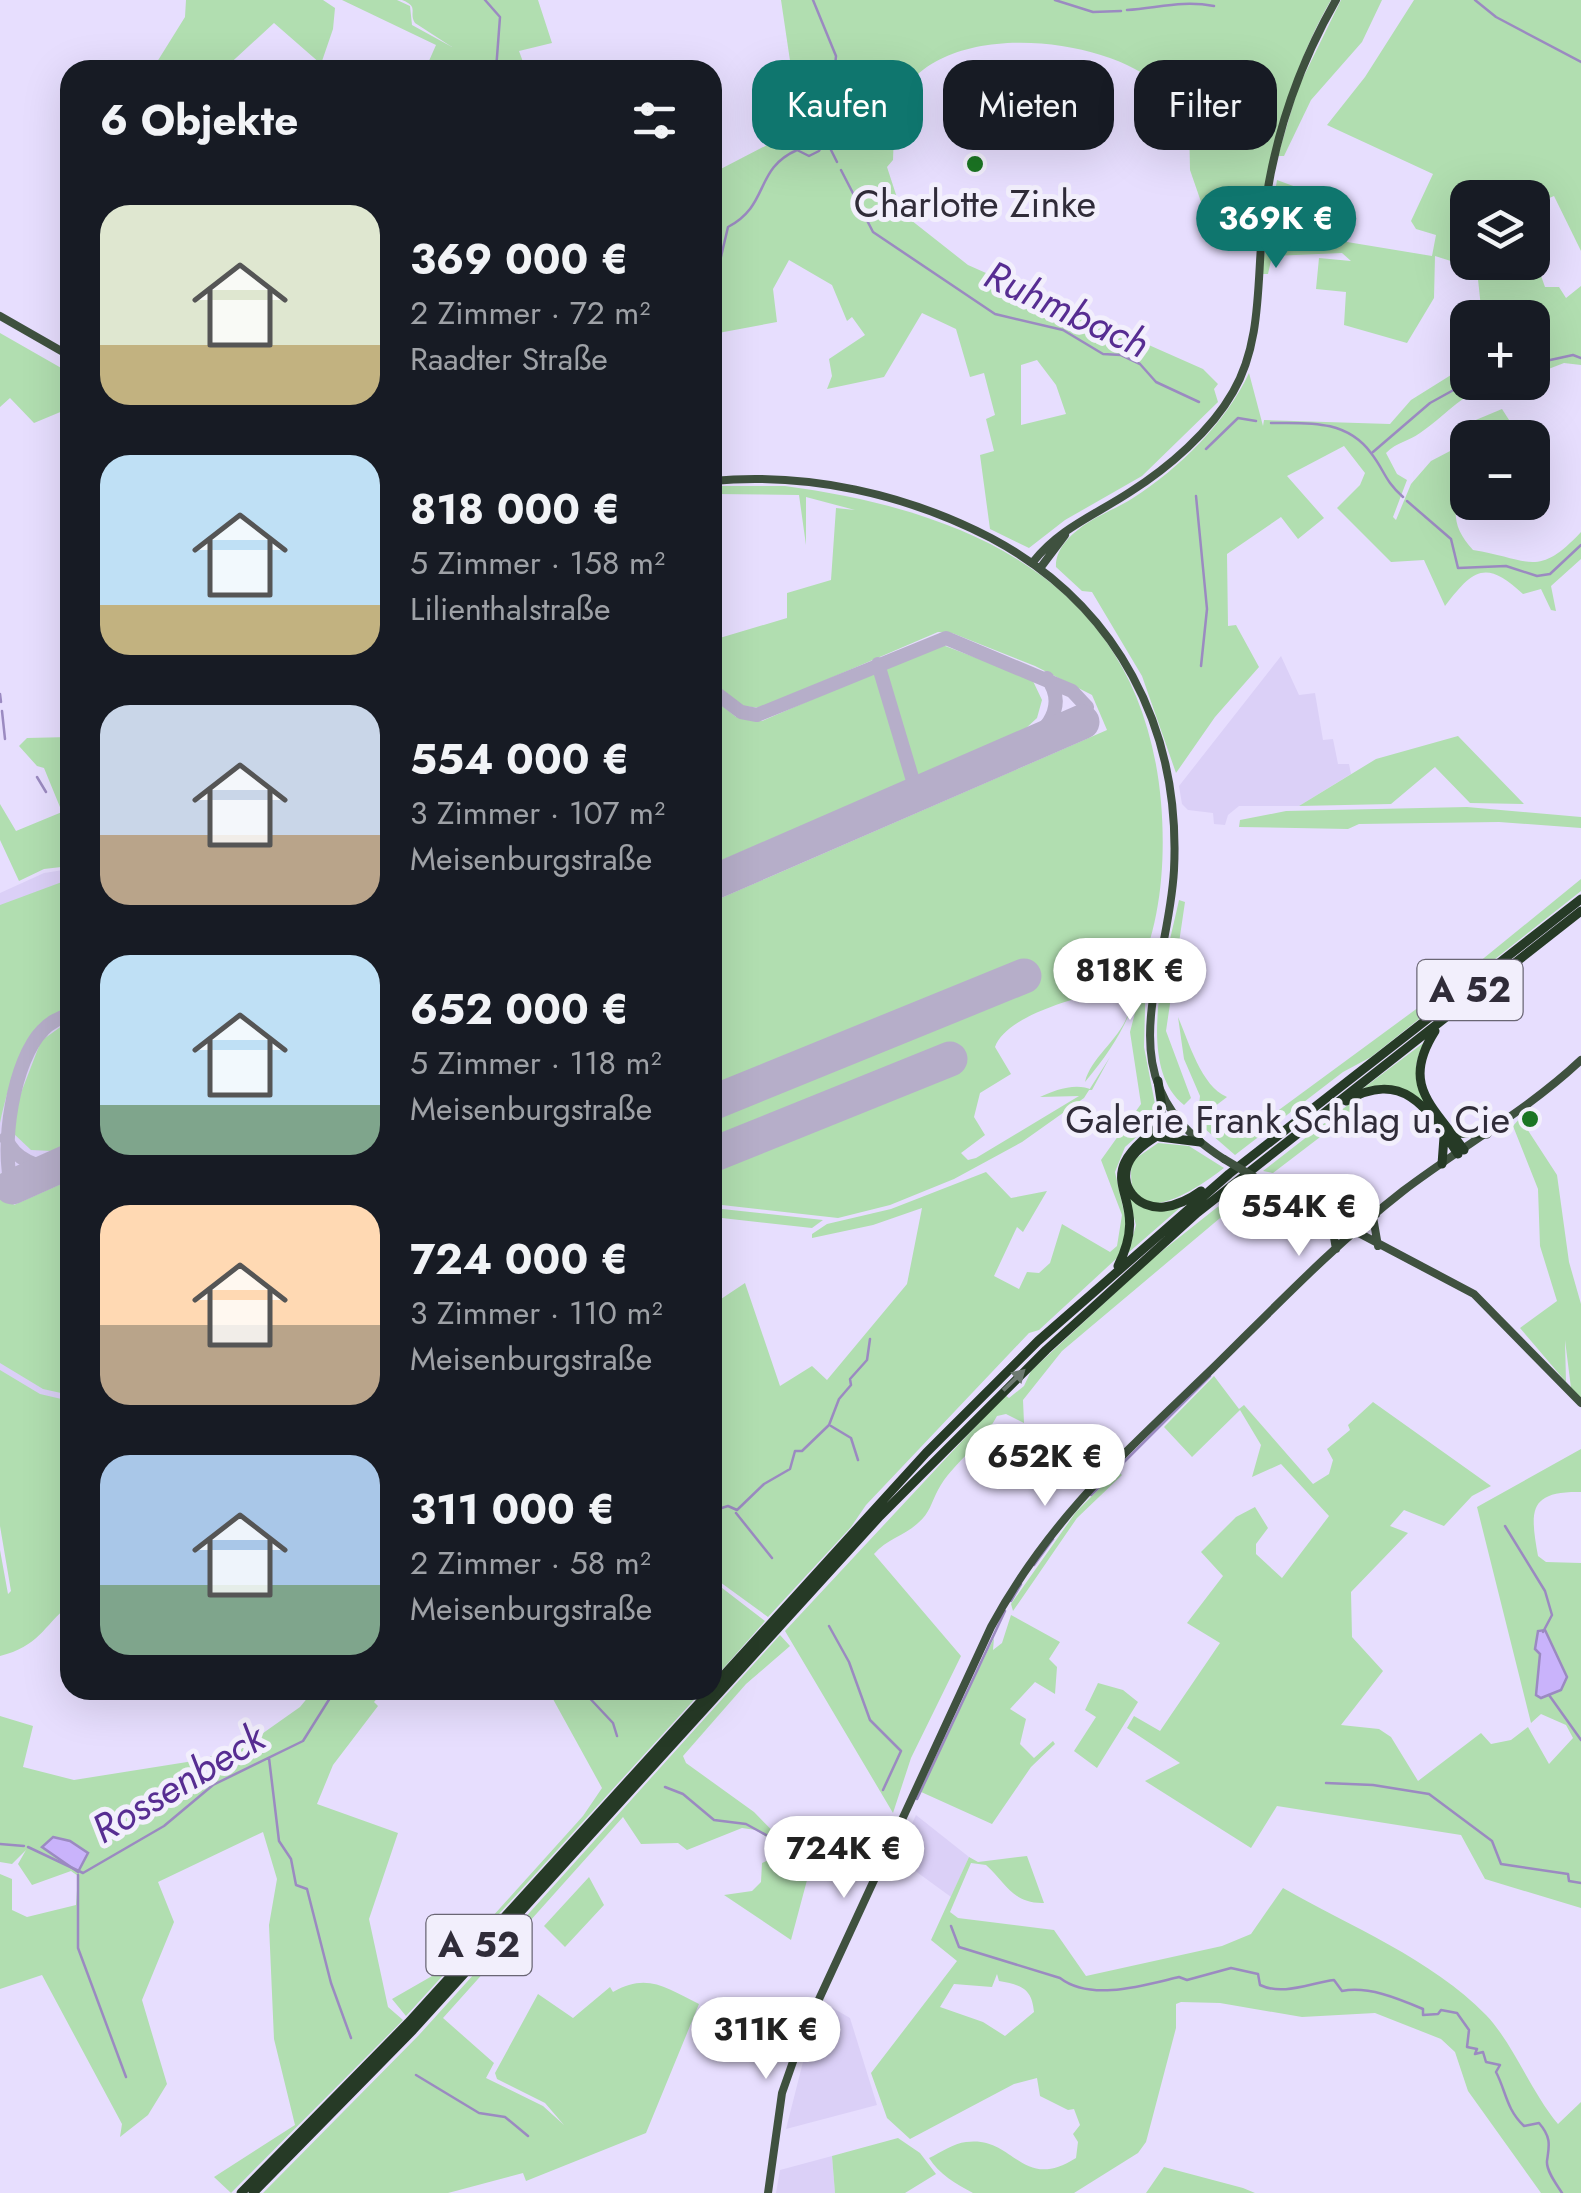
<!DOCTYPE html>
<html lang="de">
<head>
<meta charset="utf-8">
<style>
  body { margin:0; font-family:Jost,sans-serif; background:#20242c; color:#f1f3f6; height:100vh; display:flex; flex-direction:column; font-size:38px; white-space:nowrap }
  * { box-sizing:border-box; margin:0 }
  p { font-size:32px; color:#9ea1a6 }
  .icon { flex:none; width:55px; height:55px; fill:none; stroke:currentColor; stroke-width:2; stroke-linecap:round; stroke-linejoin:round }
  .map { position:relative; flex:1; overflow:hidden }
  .drawer { position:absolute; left:60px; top:60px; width:662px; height:1640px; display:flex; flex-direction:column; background:#171b24; border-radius:30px; box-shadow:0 10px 40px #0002 }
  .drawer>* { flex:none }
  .guide { position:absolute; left:752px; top:60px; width:678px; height:90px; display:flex; gap:20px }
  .buttons { position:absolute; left:1450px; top:180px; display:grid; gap:20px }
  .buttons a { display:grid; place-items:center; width:100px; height:100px; border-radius:20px; background:#171b24; box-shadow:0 10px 40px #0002; font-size:50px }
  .price { position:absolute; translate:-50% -85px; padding:0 22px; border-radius:35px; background:#fff; color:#222; font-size:32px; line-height:65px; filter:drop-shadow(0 2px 5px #0008) }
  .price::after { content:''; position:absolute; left:50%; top:60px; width:30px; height:22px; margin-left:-15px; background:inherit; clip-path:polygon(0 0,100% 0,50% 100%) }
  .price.current { background:#0f766e; color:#fff }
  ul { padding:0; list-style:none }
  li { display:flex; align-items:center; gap:30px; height:250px; padding:0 40px }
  li span { display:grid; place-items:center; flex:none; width:280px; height:200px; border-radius:30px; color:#555 }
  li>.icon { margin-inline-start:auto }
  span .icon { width:120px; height:120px; fill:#fffc; stroke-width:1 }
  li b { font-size:42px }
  h2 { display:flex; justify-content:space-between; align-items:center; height:120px; padding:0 40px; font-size:42px }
  .chip { padding:0 35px; border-radius:30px; background:#171b24; box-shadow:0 10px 40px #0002; font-size:35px; line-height:90px }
  .chip.current { background:#0f766e; color:#fff }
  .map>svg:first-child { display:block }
</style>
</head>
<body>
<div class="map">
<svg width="1581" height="2193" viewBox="0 0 1581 2193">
  <rect width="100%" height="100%" fill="#e7defe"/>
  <path fill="#dbd0f7" d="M1281,656L1299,695L1315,693L1323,740L1333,739L1338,764H1349L1351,774L1299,806H1239L1228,815L1225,825L1214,824L1213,813L1188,810L1182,804L1179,786Z
    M70,869V1432L0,1401V893L44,873Z
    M916,1815L969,1857L951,1897L903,1862L907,1853L900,1849Z
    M826,2004L850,2018L877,2105L786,2129L804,2058Z
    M832,2156L835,2193H776L780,2170Z"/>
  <path fill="#b1deb0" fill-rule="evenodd" d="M186,0H323L335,8L333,29L321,64L274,23L223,70H152L185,17Z
    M342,0H397L410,6L412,25L452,47L415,23C408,12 420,7 402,0H538L552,43L519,51L526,70H425L436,45Z
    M781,0H1331C1293,65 1273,144 1259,218L1254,221L1208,222L1190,170L1189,120L1157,116L1161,87C1103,32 919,15 894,114L872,113L871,129L894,132L893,160L887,167L902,213L968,265L1203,369L1218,384L1214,389L1218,402L1142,476L1065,520L1029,548L990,529L980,455L994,451L986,419L995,415L984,373L970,377L956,329L922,313L884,377L827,389L832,376L829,359L865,335L852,317L847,321L832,285L789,260L773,289L777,322L713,334V173L800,128ZM1037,360L1056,385L1066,414L1021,425V365Z
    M1341,0H1382L1362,42L1311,100L1284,156H1278L1298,88Z
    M1414,0H1581V251L1554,196L1533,205L1532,198H1468V262L1473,268L1435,256L1434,298L1407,343L1344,325L1346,292L1316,289L1319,258L1351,261L1342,253L1272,256L1268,274H1262L1268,229L1432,256L1436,235L1416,229L1411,221L1433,174L1327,125L1365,77Z
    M1277,180L1323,197L1313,233L1270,223Z
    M1533,253L1545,287H1559L1566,298L1581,286V365L1564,363L1533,375L1532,318L1482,317L1477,270L1501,263L1532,262Z
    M0,333L70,373V408L34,423L10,398L0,407Z
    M1467,365L1468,382L1499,383C1463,391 1449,413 1420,433C1409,441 1397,442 1386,453L1397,474L1407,480L1393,517L1396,520L1411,484L1431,461L1452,450L1471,422L1502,409L1520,437L1468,438L1467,488L1457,496C1453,520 1457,532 1473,550C1530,559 1537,579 1581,532V559L1551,586L1556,611L1551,610L1541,589L1523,594C1486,559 1473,569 1445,606L1424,560L1391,562L1337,508L1360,485L1365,473L1344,446L1287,476L1324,518L1298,539L1281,517L1227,554L1228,626L1236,625L1259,667L1215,717L1176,773L1142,676L1092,592L1082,591L1056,567C1055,552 1067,538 1079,529C1095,516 1116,509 1133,498C1180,468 1226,422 1249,373L1263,426L1264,420L1390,424L1411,400Z
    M785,486C979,512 1142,588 1161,802C1166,861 1161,928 1134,981L1141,982C1127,1026 1113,1048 1085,1082C1092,1052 1133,1033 1131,994L1120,987C1088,995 1007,1013 995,1047L1011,1074L980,1093L974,1117L985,1135L961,1153L968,1160L976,1158L1079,1096L1040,1097C1054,1090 1077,1082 1092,1090L1110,1057L1084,1098L1022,1142L954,1179L890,1205L838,1218L713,1204L712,902L1107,730L1092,695L1035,666L952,633L938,632L761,708L742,706L713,682V640L787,618V593L831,580L836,508L855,510L806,497V545L799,495L713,494V487L720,486Z
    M940,644L1032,679L1042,700L1037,718L1024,730L713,864V698L736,717L762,721Z
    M1458,736L1524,804L1470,803L1435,767L1391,804L1299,806L1376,759Z
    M70,737V866L44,869L19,881L0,840V804L16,831L62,812L44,768L37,766L19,746L27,738Z
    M1467,807L1581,817V828L1499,822L1359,824L1348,829L1239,827L1240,820L1286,811Z
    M70,879V1008C25,1028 10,1077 0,1123V905Z
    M1581,879V891L1371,1057L1343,1072L1235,1155L1197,1122L1200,1096L1184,1059L1178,1017C1189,1042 1201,1086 1227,1097L1214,1107L1229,1135L1242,1137L1468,971Z
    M1179,900L1185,902L1166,1031L1191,1098L1184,1105C1133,1065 1168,953 1179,900Z
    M1146,971L1144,1047L1156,1109L1149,1126L1125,1147L1115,1172L1129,1234L1117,1258L1039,1330L1029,1333L866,1505L851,1527L768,1617L713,1577L712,1305L745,1283L780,1386L812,1366L827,1380L907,1284L922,1208L873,1225L812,1238V1234L827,1224L891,1209L986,1172L1011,1198L1047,1191L1023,1232L1017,1227L994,1276L1019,1289L1027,1272L1039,1273L1050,1263L1062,1224L1110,1252L1117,1246L1122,1215L1101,1160L1141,1104L1130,1032Z
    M70,1020V1144L52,1151L31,1150L13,1133L14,1111L41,1041Z
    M1426,1041C1399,1080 1433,1113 1456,1144C1428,1111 1409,1077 1361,1090Z
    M1353,1101L1362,1105L1273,1173L1263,1171Z
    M1520,1118L1557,1175L1569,1262L1581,1304V1398L1571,1388L1565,1340L1566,1382L1520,1328L1557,1301L1540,1246L1538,1189L1513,1126Z
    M1158,1143L1189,1146L1224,1168C1196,1190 1122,1239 1132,1161Z
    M0,1173L14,1205L70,1180V1395L43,1389L0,1363Z
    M1249,1182L1317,1222L1251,1192L1062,1351L1023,1400L1024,1423L1006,1414L997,1416C980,1448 953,1462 938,1490C931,1503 930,1513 918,1523C904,1536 887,1539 874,1554L961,1656L911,1758L893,1813L785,1631L1005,1395L1009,1398L1024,1386L1031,1371L1152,1259Z
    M1128,1196L1137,1203L1182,1206L1128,1253L1136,1225Z
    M713,1208L823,1220L812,1228L713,1217Z
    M0,1370L40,1394L70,1401V1604C42,1628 39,1646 0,1656V1550L8,1594L11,1591L0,1526Z
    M1214,1376L1239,1409L1244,1405L1313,1484L1329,1474L1333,1460L1327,1449L1350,1430L1348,1425L1373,1402L1491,1486L1472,1496L1444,1526L1404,1510L1390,1526L1408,1533L1351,1592L1352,1637L1383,1671L1341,1725L1379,1729L1391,1737L1418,1781L1481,1733L1491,1744L1511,1740L1528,1727L1549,1764L1573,1738L1566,1725L1541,1714L1531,1723L1477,1507L1581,1449V1492C1528,1491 1530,1511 1538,1556L1546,1562L1581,1563V1908L1485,1879L1461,1835L1277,1806L1251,1848L1145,1781L1180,1763L1127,1728L1134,1716L1160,1731L1220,1643L1187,1623L1223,1576L1201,1552L1236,1517L1255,1507L1268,1528L1256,1544V1554L1282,1578L1329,1516L1281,1464L1252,1477L1261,1445L1240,1410L1192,1457L1164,1427Z
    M1117,1471L1122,1475L1077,1518L1013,1611L1011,1604L1076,1512Z
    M713,1581L765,1621L713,1680H712Z
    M1011,1615L1060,1642L1049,1659L1057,1667L1055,1694L1035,1682L1010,1709L1026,1719L1020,1744L1034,1758L1053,1741L1055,1744L1031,1767L992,1824L919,1791L994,1638L993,1650L1002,1643Z
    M780,1635L790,1646L746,1684L683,1756L686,1763L754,1812L810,1869L791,1940L724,1895L752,1891L761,1882L762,1863L773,1858L775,1843L756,1830L742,1828L687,1850L678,1843L641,1844L623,1817L443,2018L494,2063L486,2078L543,2106L564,2125L545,2103L497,2079L495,2073L538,1994L573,2018L610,1987L613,1992C647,1972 667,1988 699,2004L646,2133L526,2181L523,2173L448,2193H263L419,2035Z
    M1098,1683L1123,1690L1138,1702L1097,1768L1074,1751L1096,1717L1085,1710Z
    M314,1690H384L374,1702L378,1706L333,1765L317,1804L398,1833L369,1919L388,2007L403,2020L231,2193L214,2177L295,2125L274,2039L269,1925L277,1879L263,1832L158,1882L174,1922L142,2000L167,2084L148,2115L120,2137L122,2124L42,1975L0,1989V1874L12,1879V1910L27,1917L76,1905L78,1876L71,1871L32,1885L18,1864L26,1850L12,1864L0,1862V1716L33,1726L23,1767L74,1780L206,1759L238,1742L182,1785L145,1803L148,1806L184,1789L300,1707Z
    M548,1690H703L406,2016L392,1999L446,1968L583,1816L602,1788Z
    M1027,1856L1044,1903C1013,1904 1007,1884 986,1865L971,1863L950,1912L958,1918L1054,1930L1086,1976L1222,1946L1251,1934L1283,1888C1349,1926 1432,1959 1486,2015C1513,2043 1531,2092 1558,2124L1581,2102V2193H1541L1468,2091L1455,2052L1441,2039L1375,2013L1302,2017L1220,2003L1181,2002L1176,2004V2028L1146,2142L1138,2153L1074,2193H973C956,2184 939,2174 929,2158C940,2153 954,2143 966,2142C1014,2135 1021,2193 1076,2158L1078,2142L1073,2134L1080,2125L1074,2109L1068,2110L1040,2096L1037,2078L1014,2084L910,2139L887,2118L871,2073L957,1961L931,1940L969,1857L978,1862ZM997,1974L999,1981C1021,1985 1032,1988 1034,2012L1005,2036L983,2022L940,2007L954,1984L992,1987Z
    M589,1877L604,1905L565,1947L544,1926Z
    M898,2138L920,2153L936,2174L905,2193H835L832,2156Z
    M1164,2167L1243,2188L1255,2193H1146Z"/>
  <path fill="#c9b3fb" stroke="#9b8ac1" stroke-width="2.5" d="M1545,1630L1567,1677L1561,1690L1541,1698L1536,1695L1540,1654L1535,1649L1538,1631Z
    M53,1837L70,1841L88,1853L78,1872L42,1847Z"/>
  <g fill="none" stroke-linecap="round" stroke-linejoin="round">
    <path stroke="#9b8ac1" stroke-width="2.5" d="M485,0L500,17L496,70
      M813,0L836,56L830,116
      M1055,0L1093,12L1121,11
      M1475,0L1496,17L1581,62
      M1127,10C1158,8 1182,0 1214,6
      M829,123L828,144L837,162
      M841,170L873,232L995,314L1063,330L1103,354L1121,355L1140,364L1156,382L1199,402
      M712,303L719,293L716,278L728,227C770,205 754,169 797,150L809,156L819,151L827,137
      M1532,364L1573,355L1581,358
      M1271,423C1307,423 1346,419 1371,453C1385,471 1384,480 1403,497
      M1206,449L1238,418L1256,421
      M1373,452L1430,403L1468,382
      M1196,496L1207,609L1201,666
      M1407,501L1451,539L1458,568L1506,566L1537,576L1550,574L1581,545
      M0,694L1,702
      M2,711L5,739
      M37,777L46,792
      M831,1426L851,1438L858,1460
      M1091,1495L1210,1376
      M712,1511L728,1506L737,1510L764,1484L790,1469L795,1451H802L829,1425L839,1399L851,1385L850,1379L867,1360L870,1339
      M736,1513L772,1558
      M1505,1526L1545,1591L1552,1615L1543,1632
      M1034,1565L1053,1539
      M1011,1601L1021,1584
      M829,1626L849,1662L870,1720L901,1751L883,1790
      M582,1690L613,1723L617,1736
      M1549,1695L1581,1740
      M269,1758L279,1841L291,1859L296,1885L307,1889L331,1983L351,2038
      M1326,1783L1373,1785L1429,1794L1492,1841L1501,1864L1568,1874L1569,1881L1581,1883
      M665,1787L683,1794L714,1820L746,1824L768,1836
      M917,1799L1005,1611
      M0,1844L24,1846
      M28,1847L83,1873L164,1826L213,1785L303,1741L335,1690
      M78,1875V1948L126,2077
      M951,1926L959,1947L1060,1978C1091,2002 1145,1985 1179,1977L1187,1980L1231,1968L1258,1974L1260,1985C1283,1996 1310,1983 1334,1980L1342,1991C1368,1986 1397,1998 1423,2009V2015L1438,2014L1441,2010L1457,2013L1469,2030L1467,2047L1477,2049L1475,2054L1483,2052L1486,2062L1500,2065L1496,2072C1506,2091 1506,2109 1524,2126L1539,2123C1552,2138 1549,2146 1547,2161C1546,2171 1557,2185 1562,2193
      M416,2075L479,2113L505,2117L528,2136"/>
    <path stroke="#b6aec9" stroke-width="14" d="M878,664L917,794
      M712,690L741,712L757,715L946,638L1072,691L1087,707L1082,722
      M1013,752C1040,738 1071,710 1047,678
      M6,1138C14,1159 38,1170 60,1166
      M12,1187C0,1148 13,1060 43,1030C50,1022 60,1018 70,1014"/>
    <path stroke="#b6aec9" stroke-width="35" d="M712,883L1082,722
      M712,1103L1024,976
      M712,1155L950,1059
      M12,1187L70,1161"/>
    <path stroke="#3f513f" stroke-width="8" d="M0,316L70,356
      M712,481C808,472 906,494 991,538C1117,605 1181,728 1174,870C1168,980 1100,1080 1224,1159
      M1033,562C1060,528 1095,515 1130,492C1168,468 1211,431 1233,392C1264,339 1256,273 1264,214C1274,137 1297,68 1336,0
      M1041,567L1065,535
      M1266,1184L1474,1294L1581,1403
      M1373,1217L1378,1246
      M1331,1220L1336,1249
      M1335,1220L1376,1214
      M768,2193L782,2093L802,2036L991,1627C1050,1518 1126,1452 1213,1368C1274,1308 1335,1244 1403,1191C1462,1146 1527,1111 1581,1060"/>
    <path stroke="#263a26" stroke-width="9" d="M1435,1031C1400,1086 1433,1105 1464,1150
      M1346,1101C1404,1068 1428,1109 1458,1154
      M1181,1121C1165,1132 1140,1143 1130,1160C1116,1185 1138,1210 1164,1207C1179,1205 1190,1199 1201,1191
      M1157,1127L1162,1107L1158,1081
      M1452,1133L1487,1134
      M1160,1137L1200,1142
      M1442,1164L1444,1137
      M1118,1266C1159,1185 1070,1185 1176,1115
      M712,1688L926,1453L1038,1341L1229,1174L1581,899
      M241,2193L408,2023L711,1690
      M253,2193L413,2030L880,1516L1046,1350L1197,1213L1581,911"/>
    <path stroke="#3f513f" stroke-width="8" d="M1224,1159L1266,1184"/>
  </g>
  <defs><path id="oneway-solid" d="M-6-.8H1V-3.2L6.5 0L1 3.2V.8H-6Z" transform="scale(2.5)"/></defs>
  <use fill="#6d7971" href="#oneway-solid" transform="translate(1014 1380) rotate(-44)"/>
  <g fill="#1b7523" stroke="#f2effc" stroke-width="4">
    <circle cx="975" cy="164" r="10"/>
    <circle cx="1530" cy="1119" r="10"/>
  </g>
  <g text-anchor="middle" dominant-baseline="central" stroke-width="10" stroke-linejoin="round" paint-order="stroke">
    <g fill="#f2effc" stroke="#6a6674" stroke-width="2.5">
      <rect x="1417.5" y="960" width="105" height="60" rx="8"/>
      <rect x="426.5" y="1915" width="105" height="60" rx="8"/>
    </g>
    <g font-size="35" font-weight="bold" fill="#302c39">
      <text x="1470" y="990">A 52</text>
      <text x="479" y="1945">A 52</text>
    </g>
    <g font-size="38" fill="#302c39" stroke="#f2effc">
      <text x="975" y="203">Charlotte Zinke</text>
      <text x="1510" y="1119" text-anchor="end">Galerie Frank Schlag u. Cie</text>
    </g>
    <g font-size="40" font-style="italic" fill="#572d92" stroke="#f2effc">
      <text transform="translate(1067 309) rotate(25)">Ruhmbach</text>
      <text transform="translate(178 1783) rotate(-31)">Rossenbeck</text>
    </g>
  </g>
</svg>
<div class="buttons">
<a><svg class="icon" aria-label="layers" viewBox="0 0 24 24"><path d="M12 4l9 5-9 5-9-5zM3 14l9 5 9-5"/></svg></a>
<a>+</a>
<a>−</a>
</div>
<b class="price current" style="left:1276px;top:271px">369K €</b>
<b class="price" style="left:1130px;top:1023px">818K €</b>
<b class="price" style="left:1299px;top:1259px">554K €</b>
<b class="price" style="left:1045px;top:1509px">652K €</b>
<b class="price" style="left:844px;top:1901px">724K €</b>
<b class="price" style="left:766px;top:2082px">311K €</b>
<div class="guide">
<a class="chip current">Kaufen</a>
<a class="chip">Mieten</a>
<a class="chip">Filter</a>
</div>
<section class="drawer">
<h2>6 Objekte<svg class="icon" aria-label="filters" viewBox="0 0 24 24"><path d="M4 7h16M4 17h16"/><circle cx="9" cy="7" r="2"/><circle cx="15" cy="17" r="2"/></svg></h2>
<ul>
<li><span style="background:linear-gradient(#dfe7d0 70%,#c2b280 0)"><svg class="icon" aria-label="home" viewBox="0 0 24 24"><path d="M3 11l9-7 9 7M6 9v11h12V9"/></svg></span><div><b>369 000 €</b><p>2 Zimmer · 72 m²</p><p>Raadter Straße</p></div></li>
<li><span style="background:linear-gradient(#bfe0f5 75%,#c2b280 0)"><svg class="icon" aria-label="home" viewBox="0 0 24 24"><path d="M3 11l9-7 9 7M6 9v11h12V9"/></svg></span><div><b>818 000 €</b><p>5 Zimmer · 158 m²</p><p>Lilienthalstraße</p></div></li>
<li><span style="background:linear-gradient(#c9d6e8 65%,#b9a48a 0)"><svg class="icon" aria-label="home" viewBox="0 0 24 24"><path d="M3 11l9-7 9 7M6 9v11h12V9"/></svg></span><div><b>554 000 €</b><p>3 Zimmer · 107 m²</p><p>Meisenburgstraße</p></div></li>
<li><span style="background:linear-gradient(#bfe0f5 75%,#7fa58c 0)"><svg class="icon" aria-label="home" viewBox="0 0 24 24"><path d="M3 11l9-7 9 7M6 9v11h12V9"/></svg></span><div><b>652 000 €</b><p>5 Zimmer · 118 m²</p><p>Meisenburgstraße</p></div></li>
<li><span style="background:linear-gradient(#ffd9b3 60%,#b9a48a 0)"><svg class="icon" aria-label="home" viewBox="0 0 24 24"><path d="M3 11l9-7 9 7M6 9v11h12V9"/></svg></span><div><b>724 000 €</b><p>3 Zimmer · 110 m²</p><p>Meisenburgstraße</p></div></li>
<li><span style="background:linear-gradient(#a9c7e8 65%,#7fa58c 0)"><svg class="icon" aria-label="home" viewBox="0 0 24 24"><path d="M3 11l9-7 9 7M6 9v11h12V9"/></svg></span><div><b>311 000 €</b><p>2 Zimmer · 58 m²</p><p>Meisenburgstraße</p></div></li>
</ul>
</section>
</div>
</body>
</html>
